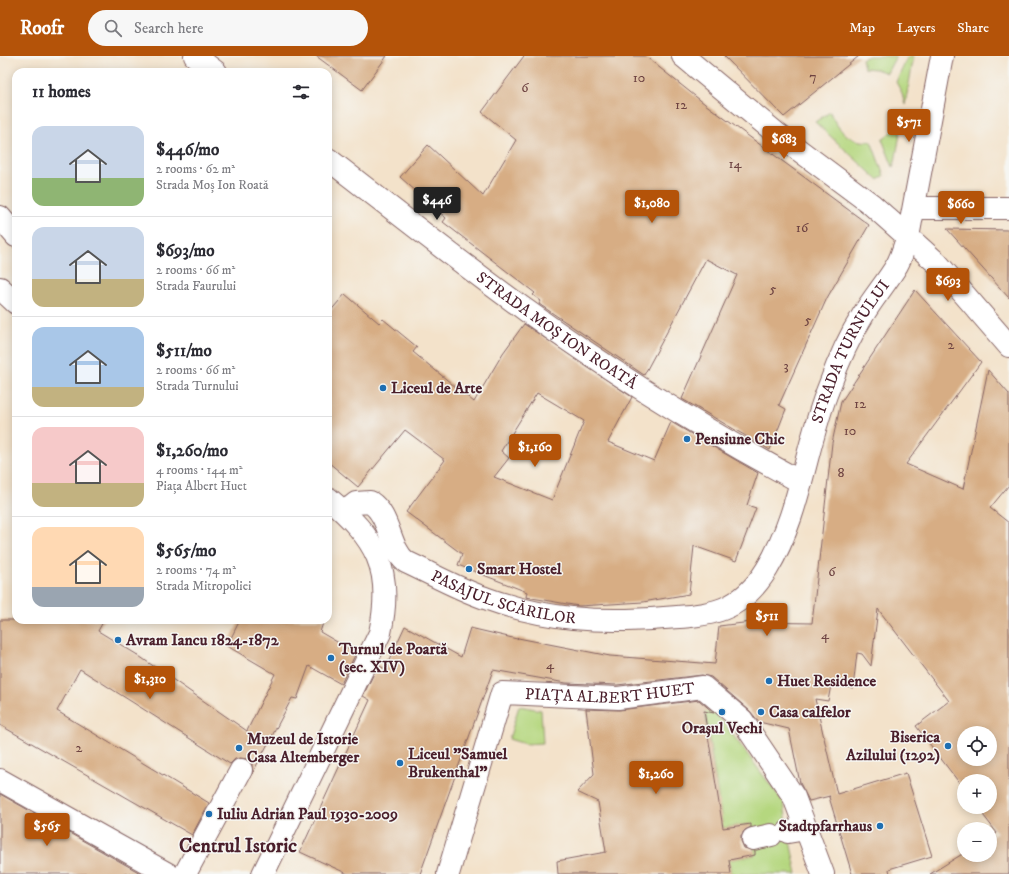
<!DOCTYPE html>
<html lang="en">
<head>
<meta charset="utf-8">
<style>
  body { margin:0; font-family:"IM FELL DW Pica",serif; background:#f7f7f7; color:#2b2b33; height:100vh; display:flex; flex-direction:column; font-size:15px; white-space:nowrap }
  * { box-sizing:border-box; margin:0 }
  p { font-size:13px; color:#7c7c81 }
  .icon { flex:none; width:22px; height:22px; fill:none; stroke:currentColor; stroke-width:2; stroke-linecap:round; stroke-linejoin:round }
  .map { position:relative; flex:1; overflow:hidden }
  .drawer { position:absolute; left:12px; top:12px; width:320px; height:556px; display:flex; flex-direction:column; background:#fff; border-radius:12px; box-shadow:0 2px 10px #0003 }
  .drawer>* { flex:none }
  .fabs { position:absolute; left:957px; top:670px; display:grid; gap:8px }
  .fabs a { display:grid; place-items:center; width:40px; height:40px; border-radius:50%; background:#fff; box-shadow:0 2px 10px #0003; font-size:20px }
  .price { position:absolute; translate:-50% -34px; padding:0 9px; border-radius:4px; background:#b45309; color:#fff; font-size:13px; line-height:26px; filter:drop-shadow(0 1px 2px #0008) }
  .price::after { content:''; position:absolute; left:50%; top:24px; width:12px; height:9px; margin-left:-6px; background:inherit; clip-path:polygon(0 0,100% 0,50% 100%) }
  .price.current { background:#222; color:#fff }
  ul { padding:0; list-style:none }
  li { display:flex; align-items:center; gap:12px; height:100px; padding:0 20px }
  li+li { border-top:1px solid #e1e1e2 }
  li span { display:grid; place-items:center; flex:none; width:112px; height:80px; border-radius:12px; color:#555 }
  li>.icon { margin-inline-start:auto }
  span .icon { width:48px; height:48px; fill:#fffc; stroke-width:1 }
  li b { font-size:17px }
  h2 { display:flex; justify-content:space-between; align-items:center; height:48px; padding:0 20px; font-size:17px }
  header { display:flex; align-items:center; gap:24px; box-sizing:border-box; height:56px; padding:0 20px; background:#b45309; color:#fff }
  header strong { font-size:19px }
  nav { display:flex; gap:22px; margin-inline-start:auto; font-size:14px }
  .search { width:280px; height:36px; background:#f7f7f7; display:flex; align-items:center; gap:10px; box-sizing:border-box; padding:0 14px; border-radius:22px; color:#7c7c81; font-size:15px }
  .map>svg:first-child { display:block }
</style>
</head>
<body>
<header>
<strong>Roofr</strong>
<div class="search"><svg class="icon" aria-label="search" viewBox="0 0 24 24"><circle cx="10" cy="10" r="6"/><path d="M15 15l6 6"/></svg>Search here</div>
<nav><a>Map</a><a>Layers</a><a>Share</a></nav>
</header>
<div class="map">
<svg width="1009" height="818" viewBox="0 0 1009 818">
  <rect width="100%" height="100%" fill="#f6f6f2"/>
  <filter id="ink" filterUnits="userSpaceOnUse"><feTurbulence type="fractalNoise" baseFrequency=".025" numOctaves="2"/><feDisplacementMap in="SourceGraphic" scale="8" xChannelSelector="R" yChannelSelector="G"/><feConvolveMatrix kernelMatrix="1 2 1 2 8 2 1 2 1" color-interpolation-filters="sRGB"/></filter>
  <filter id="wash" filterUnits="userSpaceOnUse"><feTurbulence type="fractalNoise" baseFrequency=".012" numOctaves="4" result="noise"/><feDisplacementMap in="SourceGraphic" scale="16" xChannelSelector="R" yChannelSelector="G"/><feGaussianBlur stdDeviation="0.9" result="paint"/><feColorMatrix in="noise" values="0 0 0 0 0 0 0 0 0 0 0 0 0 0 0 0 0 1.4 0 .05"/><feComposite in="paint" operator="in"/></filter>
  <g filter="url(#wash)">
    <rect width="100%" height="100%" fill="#f3e2ca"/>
    <path fill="#b5d77f" stroke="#807b55" d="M869,0H896L887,17L876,13L864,12L862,3Z
      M908,0H914L905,49L902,37L896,26Z
      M830,56C837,73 850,88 871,85L884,120L878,124L815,66Z
      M903,61L895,106L893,111L882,83L897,72Z
      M702,638L784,747L788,776L797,818H731L729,804L755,799L751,768L723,772Z
      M519,650L541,654L543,687L525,688L509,683Z"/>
    <g id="blocks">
      <path fill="#d7ad84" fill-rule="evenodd" d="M316,0H387L362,34Z
        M524,0H645L705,48L869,169L827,242L779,349L786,353L770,394L682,343L737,219L706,203L644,319L539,248L541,245L533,239L535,237L443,166L446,162L400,121L428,89L483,140L516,84L482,56Z
        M724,0H859L784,61Z
        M947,173L1009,174V242Z
        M915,234L981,306L906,408L963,433L988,314L1009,338V429L990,452L1009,467V818H930L964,797V799H990V782L997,777L977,751H990V725H964V733L916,670L949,645L878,553L871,610L862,598L857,597L853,632L831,629L828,645L815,643L837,738L906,717L932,800L889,813L890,818H852L829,741L830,740L809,745L800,727L789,673L759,666L750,655L711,621L702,619L617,629L566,627L493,614L420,818H348L300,796L370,644L363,640L378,609L385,613L405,570L461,601L470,572L517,583L518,582L610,600L715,608L719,570L751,566L812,567L832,387L841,346ZM964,677H990V703H964Z
        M345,238L379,267L383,263L417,291L413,296L474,346L503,297L524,268L632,341L608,386L654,405L671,366L758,417L747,449L756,452L736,505L694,490L689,538L643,546L579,550L526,541L527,536L458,509L462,498L406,456L445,404L405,374L358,431L328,406V258ZM537,337L584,365L552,444L494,421L509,402L501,395Z
        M0,564H104L98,575L136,598L247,675L275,618L227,590L240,564H324L320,576L356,597L341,628L309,610L297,643L292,642L252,718V708L247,703L240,702L235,703L230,708L80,613L57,655L209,747L192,779L0,669Z
        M699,644L714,657L704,655L723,772L751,768V771L745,774L741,779V785L744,792L755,795V799L729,804L731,818H558L557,805L606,796L598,746L577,736L594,718L586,653L619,654Z
        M0,738L142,818H0Z"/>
    </g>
  </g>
  <g filter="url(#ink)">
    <use href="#blocks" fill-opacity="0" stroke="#856363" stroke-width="1"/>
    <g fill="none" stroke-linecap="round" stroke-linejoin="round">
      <defs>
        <g id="street">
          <path d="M195,0L216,16"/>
          <path id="s1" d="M328,103C394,154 459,206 527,255C614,318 706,375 801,426"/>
          <path d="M914,152H1009"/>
          <path d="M0,232L16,247"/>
          <path id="s2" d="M345,456L356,447L370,446C391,460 388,491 406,506C432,518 458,533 485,542C545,564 601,567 664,562C711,559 740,557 767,513C801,457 805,390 829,331C838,306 849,281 863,259C873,242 887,226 897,209C902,200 904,190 908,181L871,148L776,77L683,0"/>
          <path d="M788,776L806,773"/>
          <path d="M753,783L771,779"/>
          <path d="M185,818L241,714"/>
          <path id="s3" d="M448,818L502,637L618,642L703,631L742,664L794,741L823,818"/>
        </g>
        <path id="secondary" d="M942,0L908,181L938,208L1009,290
          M0,161L16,180
          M0,724L168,818
          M263,818L380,577C394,512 376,483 328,442"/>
      </defs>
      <use href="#street" stroke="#856363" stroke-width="24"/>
      <use href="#secondary" stroke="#856363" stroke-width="24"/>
      <use href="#street" stroke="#fff" stroke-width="22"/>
      <use href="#secondary" stroke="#fff" stroke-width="22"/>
    </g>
  </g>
  <g fill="#1f6fb2" stroke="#f6f6f2" stroke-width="1.5">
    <circle cx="383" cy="332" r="4"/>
    <circle cx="687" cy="383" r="4"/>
    <circle cx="469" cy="513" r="4"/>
    <circle cx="118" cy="584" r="4"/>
    <circle cx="331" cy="602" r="4"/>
    <circle cx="769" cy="625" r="4"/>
    <circle cx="722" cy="656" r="4"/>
    <circle cx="761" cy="656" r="4"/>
    <circle cx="948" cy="690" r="4"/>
    <circle cx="239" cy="692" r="4"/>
    <circle cx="400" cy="707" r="4"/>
    <circle cx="209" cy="758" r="4"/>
    <circle cx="880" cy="770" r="4"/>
  </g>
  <g text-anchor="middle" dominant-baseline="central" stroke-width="3" stroke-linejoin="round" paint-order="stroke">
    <g font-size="14" fill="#6d4241">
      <text x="813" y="21">7</text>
      <text x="639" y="22">10</text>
      <text x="525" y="32">6</text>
      <text x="681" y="49">12</text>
      <text x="735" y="108">14</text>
      <text x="802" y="172">16</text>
      <text x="773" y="233">5</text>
      <text x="808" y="264">5</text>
      <text x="951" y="289">2</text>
      <text x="786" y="310">3</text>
      <text x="860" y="348">12</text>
      <text x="850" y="375">10</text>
      <text x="841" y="417">8</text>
      <text x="832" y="516">6</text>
      <text x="825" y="579">4</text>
      <text x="550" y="609">4</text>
      <text x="79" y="692">2</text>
    </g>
    <g font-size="16" fill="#4a1f2b" stroke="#f6f6f2">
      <text stroke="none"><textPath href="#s1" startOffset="286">STRADA MOȘ ION ROATĂ</textPath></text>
      <text stroke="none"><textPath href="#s2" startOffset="722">STRADA TURNULUI</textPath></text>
      <text stroke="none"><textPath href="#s2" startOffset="204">PASAJUL SCĂRILOR</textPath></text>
      <text stroke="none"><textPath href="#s3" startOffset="297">PIAȚA ALBERT HUET</textPath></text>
    </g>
    <g font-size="16" font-weight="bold" fill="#4a1f2b" stroke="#f6f6f2" text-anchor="start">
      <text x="391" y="332">Liceul de Arte</text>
      <text x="695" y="383">Pensiune Chic</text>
      <text x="477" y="513">Smart Hostel</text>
      <text x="126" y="584">Avram Iancu 1824-1872</text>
      <text x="339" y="593">Turnul de Poartă<tspan x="339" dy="18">(sec. XIV)</tspan></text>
      <text x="777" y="625">Huet Residence</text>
      <text x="769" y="656">Casa calfelor</text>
      <text x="722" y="672" text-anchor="middle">Orașul Vechi</text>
      <text x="940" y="681" text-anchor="end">Biserica<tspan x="940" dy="18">Azilului (1292)</tspan></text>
      <text x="247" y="683">Muzeul de Istorie<tspan x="247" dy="18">Casa Altemberger</tspan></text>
      <text x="408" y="698">Liceul "Samuel<tspan x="408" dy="18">Brukenthal"</tspan></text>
      <text x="217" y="758">Iuliu Adrian Paul 1930-2009</text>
      <text x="872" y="770" text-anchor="end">Stadtpfarrhaus</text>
    </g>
    <g font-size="20" font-weight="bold" fill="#4a1f2b" stroke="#f6f6f2">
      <text x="238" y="790">Centrul Istoric</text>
    </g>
  </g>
</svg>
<div class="fabs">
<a><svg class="icon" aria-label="locate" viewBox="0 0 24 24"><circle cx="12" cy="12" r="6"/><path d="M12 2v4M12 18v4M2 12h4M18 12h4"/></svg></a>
<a>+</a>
<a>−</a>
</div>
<b class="price" style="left:909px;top:87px">$571</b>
<b class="price" style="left:784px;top:104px">$683</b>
<b class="price current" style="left:437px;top:165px">$446</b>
<b class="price" style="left:652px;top:168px">$1,080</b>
<b class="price" style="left:961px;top:169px">$660</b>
<b class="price" style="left:948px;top:246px">$693</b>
<b class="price" style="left:535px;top:412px">$1,160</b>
<b class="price" style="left:767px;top:581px">$511</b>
<b class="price" style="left:150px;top:644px">$1,310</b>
<b class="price" style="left:656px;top:739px">$1,260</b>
<b class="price" style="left:47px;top:791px">$565</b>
<section class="drawer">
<h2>11 homes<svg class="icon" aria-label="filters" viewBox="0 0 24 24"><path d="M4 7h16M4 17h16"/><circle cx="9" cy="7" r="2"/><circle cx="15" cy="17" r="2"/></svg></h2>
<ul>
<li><span style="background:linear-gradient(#c9d6e8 65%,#8fb573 0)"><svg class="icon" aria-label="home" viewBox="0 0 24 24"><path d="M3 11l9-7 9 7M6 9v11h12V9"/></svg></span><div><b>$446/mo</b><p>2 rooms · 62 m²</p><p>Strada Moș Ion Roată</p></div></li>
<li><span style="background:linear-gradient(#c9d6e8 65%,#c2b280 0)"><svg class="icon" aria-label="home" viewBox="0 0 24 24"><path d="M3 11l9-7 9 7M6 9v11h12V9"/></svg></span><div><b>$693/mo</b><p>2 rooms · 66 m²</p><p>Strada Faurului</p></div></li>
<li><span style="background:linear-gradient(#a9c7e8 75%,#c2b280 0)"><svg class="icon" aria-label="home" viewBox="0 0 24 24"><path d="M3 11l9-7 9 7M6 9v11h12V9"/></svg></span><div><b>$511/mo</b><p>2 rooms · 66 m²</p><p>Strada Turnului</p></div></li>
<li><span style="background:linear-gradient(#f6c9c9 70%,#c2b280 0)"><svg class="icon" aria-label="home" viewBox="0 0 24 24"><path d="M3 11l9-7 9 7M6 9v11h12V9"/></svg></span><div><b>$1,260/mo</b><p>4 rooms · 144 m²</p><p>Piața Albert Huet</p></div></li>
<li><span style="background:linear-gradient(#ffd9b3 75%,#9aa5b1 0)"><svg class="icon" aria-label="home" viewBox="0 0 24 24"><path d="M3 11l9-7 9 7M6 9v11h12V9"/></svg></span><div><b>$565/mo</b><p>2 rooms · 74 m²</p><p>Strada Mitropoliei</p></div></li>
</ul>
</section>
</div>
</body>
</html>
